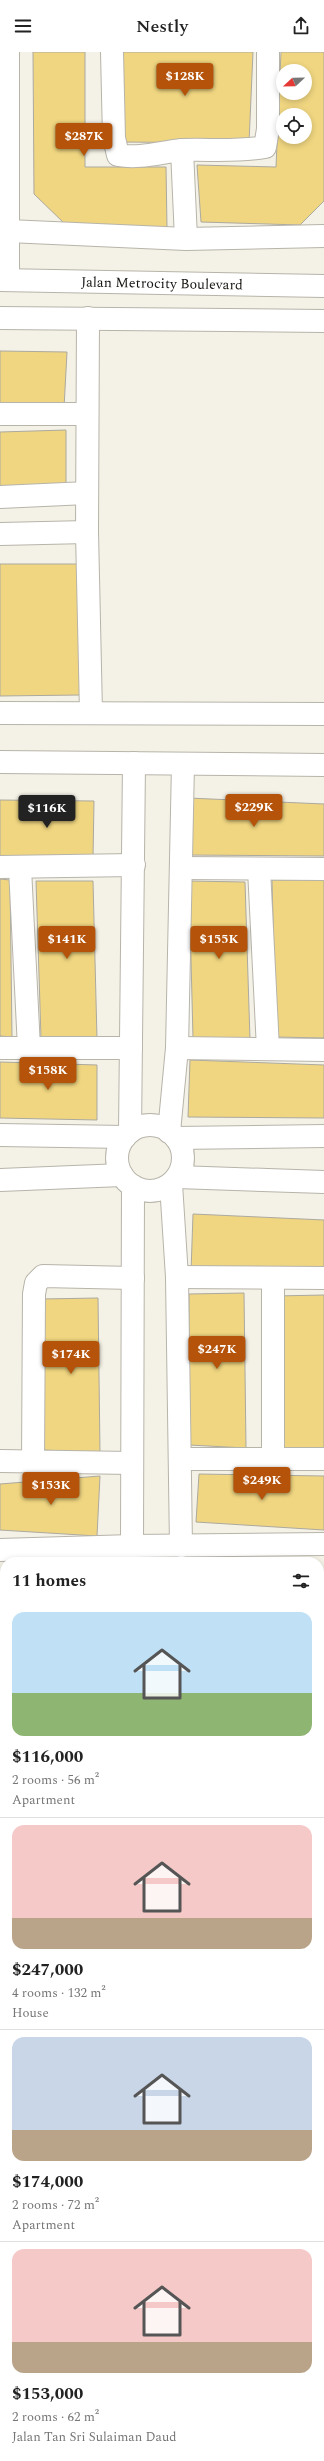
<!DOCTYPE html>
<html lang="en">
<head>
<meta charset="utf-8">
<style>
  body { margin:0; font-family:Spectral,serif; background:#f2f2f2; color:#222; height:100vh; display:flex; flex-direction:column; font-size:15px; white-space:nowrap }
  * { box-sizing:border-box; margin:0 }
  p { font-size:13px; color:#767676 }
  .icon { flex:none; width:22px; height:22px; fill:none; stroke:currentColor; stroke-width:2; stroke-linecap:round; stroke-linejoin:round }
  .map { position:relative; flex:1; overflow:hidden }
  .details { position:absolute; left:0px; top:1505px; width:324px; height:904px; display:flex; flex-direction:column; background:#fff; border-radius:16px 16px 0 0; box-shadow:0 2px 6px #0003 }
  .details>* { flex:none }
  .needle { width:26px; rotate:248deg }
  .buttons { position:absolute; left:276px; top:12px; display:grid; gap:8px }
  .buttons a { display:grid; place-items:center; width:36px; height:36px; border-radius:50%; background:#fff; box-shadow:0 2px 6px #0003; font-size:20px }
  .price { position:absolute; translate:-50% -34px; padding:0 9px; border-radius:4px; background:#b45309; color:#fff; font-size:13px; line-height:26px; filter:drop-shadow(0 1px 2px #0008) }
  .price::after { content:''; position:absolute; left:50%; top:24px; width:12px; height:9px; margin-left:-6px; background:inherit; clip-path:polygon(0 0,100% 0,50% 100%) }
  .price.selected { background:#222; color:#fff }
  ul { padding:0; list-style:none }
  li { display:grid; align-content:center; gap:8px; height:212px; padding:0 12px }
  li+li { border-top:1px solid #e0e0e0 }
  li span { display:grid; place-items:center; height:124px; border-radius:12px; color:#555 }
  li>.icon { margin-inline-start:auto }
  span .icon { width:72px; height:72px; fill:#fffc; stroke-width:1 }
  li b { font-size:17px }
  h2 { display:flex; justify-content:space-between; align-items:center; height:48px; padding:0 12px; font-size:17px }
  header { display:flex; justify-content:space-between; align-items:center; height:52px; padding:0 12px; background:#fff; font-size:18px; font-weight:600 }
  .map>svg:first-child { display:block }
</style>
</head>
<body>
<header><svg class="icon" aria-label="menu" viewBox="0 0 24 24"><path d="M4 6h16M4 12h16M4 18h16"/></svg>Nestly<svg class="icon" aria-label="share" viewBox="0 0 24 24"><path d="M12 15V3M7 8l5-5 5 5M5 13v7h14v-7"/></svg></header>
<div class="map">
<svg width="324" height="2409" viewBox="0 0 324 2409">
  <rect width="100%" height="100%" fill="#f4f1e6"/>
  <path fill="#f0d681" stroke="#aca99f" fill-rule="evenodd" d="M33,0H85V115H166L167,176L66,173L34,142Z
    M118,0H253L249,91L120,90Z
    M281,0H324V149L300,173L201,170L197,113L276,115ZM283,19H305V41H283ZM283,63H305V85H283Z
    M0,299L67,300L64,356L0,359Z
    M66,378V436L0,434V380Z
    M0,512H79L80,643L0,644Z
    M188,746L324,752V804L186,803Z
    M0,748L94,749L93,806L0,805Z
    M0,827L10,828L12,985L0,984Z
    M272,828H324V986L276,985Z
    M36,829H93L97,987L41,986Z
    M189,829L245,830L250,988L193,986Z
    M190,1008L324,1013V1066L188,1065Z
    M0,1010L97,1013V1068L0,1066Z
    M193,1162L324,1168V1221L191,1220Z
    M244,1241L246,1396L189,1393V1242Z
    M324,1243V1398L275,1396V1244Z
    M98,1246L100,1401L43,1398L42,1247Z
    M199,1422L324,1424V1478L196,1470Z
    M100,1424L97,1484L0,1478V1432Z
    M324,1682V1736H321L319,1683Z
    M319,1766H324V1829H319Z
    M319,1861H324V1930L319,1931Z
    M0,1866H5V1933H0Z
    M0,2169L5,2183V2349L0,2350Z"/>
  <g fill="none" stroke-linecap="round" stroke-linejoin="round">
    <defs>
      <g id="minor">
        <path d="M112,0L114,86L118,103C140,107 161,100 182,98C210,97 237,100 265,95L268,77V0"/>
        <path d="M182,98L186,187"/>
        <path d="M8,179L186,187L324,184"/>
        <path id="s1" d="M0,228L324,234"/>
        <path d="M8,228V0"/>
        <path d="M0,266L324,269"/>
        <path d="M88,266L87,480L91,661"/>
        <path d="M0,362H87"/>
        <path d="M0,445L87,441"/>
        <path d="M0,482L87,480"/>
        <path d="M0,661L324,662"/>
        <path d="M0,710L324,713"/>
        <path d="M0,815L134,813"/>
        <path d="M20,816L29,996"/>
        <path d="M181,816L324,817"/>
        <path d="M259,817L268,997"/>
        <path d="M0,996H131"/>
        <path d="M177,996L324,998"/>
        <circle cx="150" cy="1106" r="33"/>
        <path d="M130,1080L134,711"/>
        <path d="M169,1080L177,996L183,712"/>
        <path d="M0,1083L125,1085"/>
        <path d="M176,1086L324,1084"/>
        <path d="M177,1125L324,1130"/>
        <path d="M0,1128L122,1123"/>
        <path d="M171,1132L177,1225L181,1494"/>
        <path d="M177,1225L324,1226"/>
        <path d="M273,1226V1407"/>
        <path d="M180,1407H324"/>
        <path d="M0,1409L132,1411"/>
        <path d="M33,1409L34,1242L36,1231L43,1224L133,1226"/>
        <path d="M132,1494L133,1134"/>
        <path d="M0,1498L132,1494L324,1492"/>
        <path d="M0,1634H5"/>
        <path d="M319,1635H324"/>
        <path d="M0,1840H5"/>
        <path d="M319,1844H324"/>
        <path d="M185,2404L187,2409"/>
      </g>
      <path id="major" d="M0,1549H5
        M319,1549H324
        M319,1588H324
        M0,1589H5"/>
    </defs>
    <use href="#minor" stroke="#b7b4aa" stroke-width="24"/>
    <use href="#major" stroke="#d0d0cf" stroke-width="24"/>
    <use href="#minor" stroke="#fff" stroke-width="22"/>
    <use href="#major" stroke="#dccd9d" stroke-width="22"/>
  </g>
  <g text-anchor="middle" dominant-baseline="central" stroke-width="3" stroke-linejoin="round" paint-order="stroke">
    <g font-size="14" fill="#151411" stroke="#fff">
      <text stroke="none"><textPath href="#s1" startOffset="162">Jalan Metrocity Boulevard</textPath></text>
    </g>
  </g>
</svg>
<div class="buttons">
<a><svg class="needle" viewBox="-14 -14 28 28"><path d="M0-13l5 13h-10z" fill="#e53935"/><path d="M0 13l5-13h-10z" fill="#767676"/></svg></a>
<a><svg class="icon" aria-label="locate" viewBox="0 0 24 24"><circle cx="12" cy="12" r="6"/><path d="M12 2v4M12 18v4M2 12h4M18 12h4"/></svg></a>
</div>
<b class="price" style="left:185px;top:45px">$128K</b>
<b class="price" style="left:84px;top:105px">$287K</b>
<b class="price" style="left:254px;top:776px">$229K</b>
<b class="price selected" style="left:47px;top:777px">$116K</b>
<b class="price" style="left:67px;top:908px">$141K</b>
<b class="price" style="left:219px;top:908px">$155K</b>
<b class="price" style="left:48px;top:1039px">$158K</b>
<b class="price" style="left:217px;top:1318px">$247K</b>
<b class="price" style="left:71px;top:1323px">$174K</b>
<b class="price" style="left:262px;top:1449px">$249K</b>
<b class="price" style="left:51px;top:1454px">$153K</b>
<section class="details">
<h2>11 homes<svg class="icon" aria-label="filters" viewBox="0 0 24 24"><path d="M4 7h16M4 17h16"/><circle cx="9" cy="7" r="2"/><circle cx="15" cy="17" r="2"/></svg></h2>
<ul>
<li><span style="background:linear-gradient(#bfe0f5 65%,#8fb573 0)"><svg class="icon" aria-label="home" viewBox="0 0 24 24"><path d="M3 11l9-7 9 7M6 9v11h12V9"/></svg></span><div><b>$116,000</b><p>2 rooms · 56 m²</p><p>Apartment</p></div></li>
<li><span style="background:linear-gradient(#f6c9c9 75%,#b9a48a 0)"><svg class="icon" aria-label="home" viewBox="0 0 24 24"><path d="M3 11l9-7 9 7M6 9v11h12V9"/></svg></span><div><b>$247,000</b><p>4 rooms · 132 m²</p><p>House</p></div></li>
<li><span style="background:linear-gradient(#c9d6e8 75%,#b9a48a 0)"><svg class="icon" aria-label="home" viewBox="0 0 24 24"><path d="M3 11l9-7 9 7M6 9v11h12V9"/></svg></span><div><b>$174,000</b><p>2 rooms · 72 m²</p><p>Apartment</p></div></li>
<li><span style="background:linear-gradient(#f6c9c9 75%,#b9a48a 0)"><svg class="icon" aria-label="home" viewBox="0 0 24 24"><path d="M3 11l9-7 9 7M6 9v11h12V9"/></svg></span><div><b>$153,000</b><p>2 rooms · 62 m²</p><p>Jalan Tan Sri Sulaiman Daud</p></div></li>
</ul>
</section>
</div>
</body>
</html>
